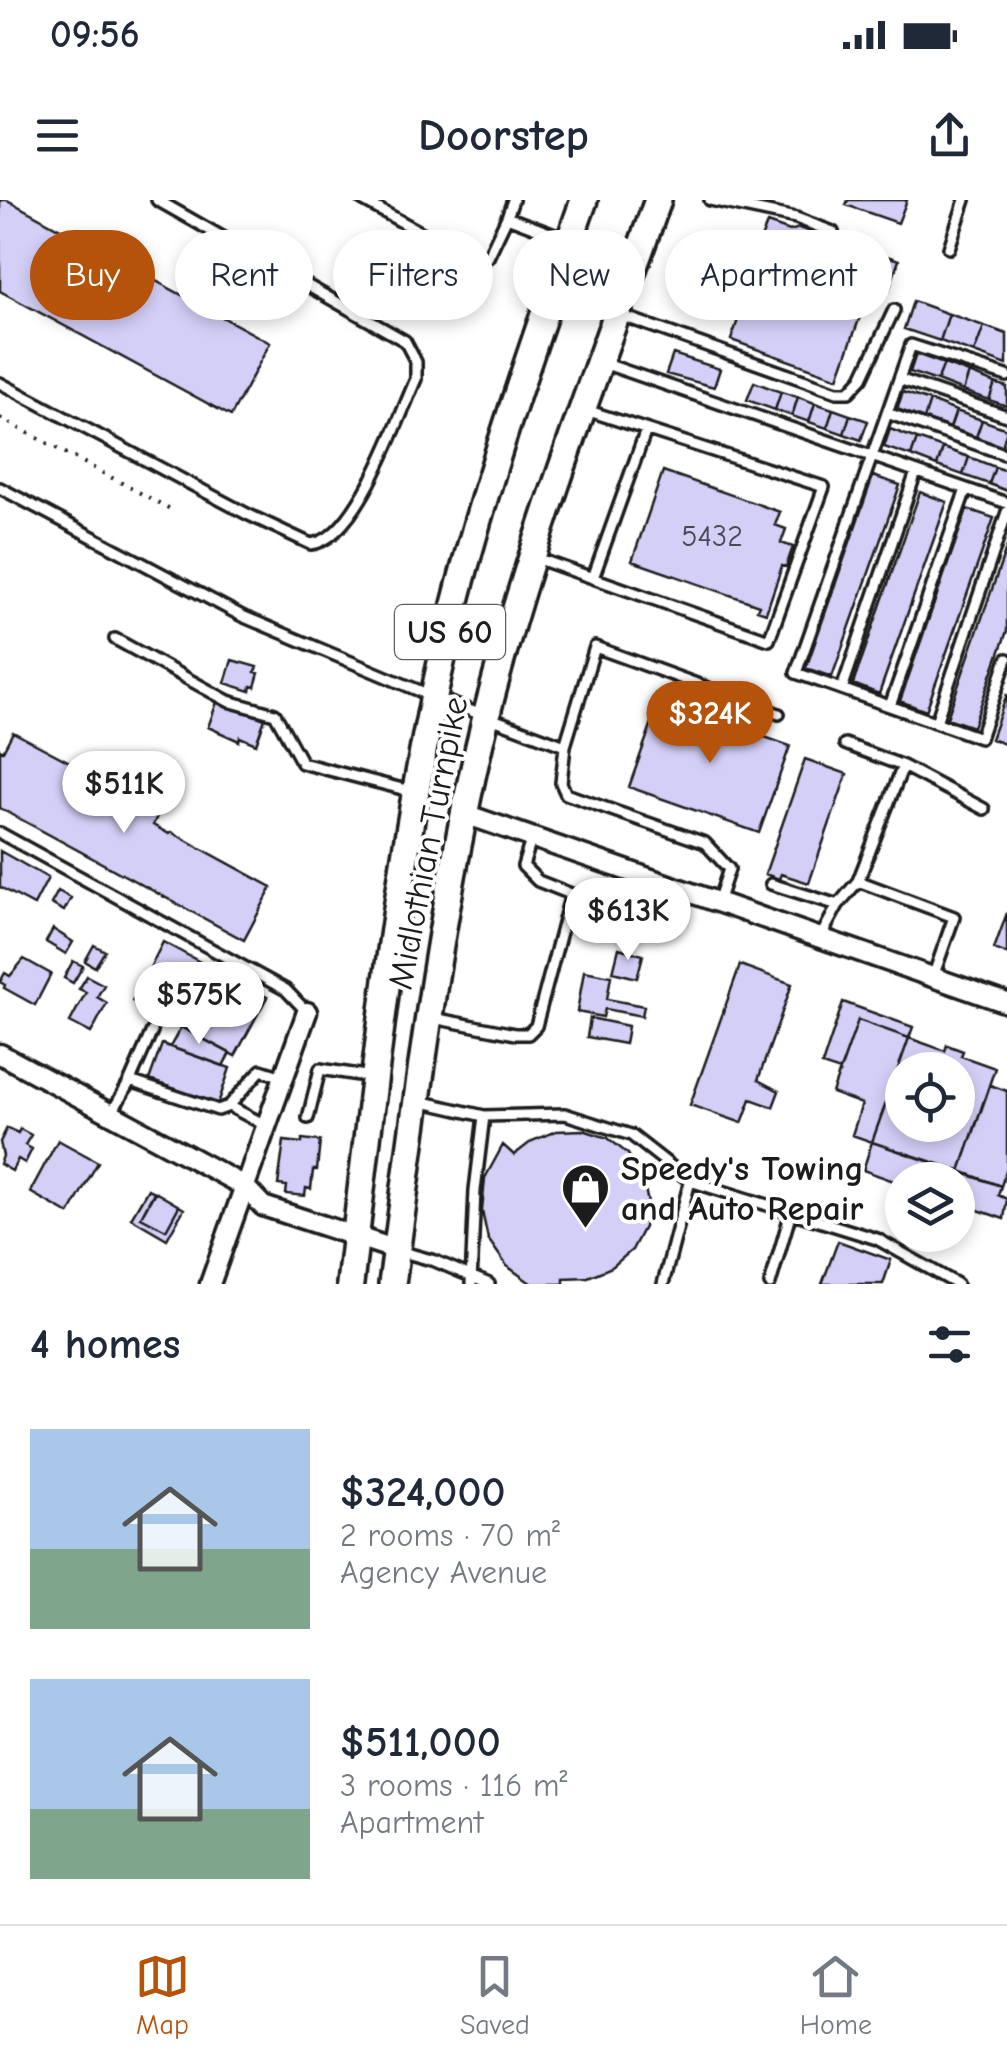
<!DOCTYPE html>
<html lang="en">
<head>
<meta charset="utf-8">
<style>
  body { margin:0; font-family:"Comic Neue",sans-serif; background:#f2f2f3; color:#1f2937; height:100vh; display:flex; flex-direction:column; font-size:38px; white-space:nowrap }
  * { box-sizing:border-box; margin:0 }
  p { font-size:32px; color:#747a83 }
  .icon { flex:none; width:55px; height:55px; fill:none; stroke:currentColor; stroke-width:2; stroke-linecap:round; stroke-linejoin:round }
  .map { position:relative; height:1084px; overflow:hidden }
  .details { display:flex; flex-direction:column; background:#fff; flex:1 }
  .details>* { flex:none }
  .guide { position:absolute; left:30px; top:30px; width:948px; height:90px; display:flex; gap:20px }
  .tools { position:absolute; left:885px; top:852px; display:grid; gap:20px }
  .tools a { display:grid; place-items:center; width:90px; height:90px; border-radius:50%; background:#fff; box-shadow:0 5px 15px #0003; font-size:50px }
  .price { position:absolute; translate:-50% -85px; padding:0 22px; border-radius:35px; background:#fff; color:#222; font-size:32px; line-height:65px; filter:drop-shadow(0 2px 5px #0008) }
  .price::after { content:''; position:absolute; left:50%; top:60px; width:30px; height:22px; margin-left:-15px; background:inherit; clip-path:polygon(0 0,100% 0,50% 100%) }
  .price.on { background:#b45309; color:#fff }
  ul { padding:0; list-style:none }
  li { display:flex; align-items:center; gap:30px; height:250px; padding:0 30px }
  li span { display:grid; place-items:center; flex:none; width:280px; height:200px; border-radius:0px; color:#555 }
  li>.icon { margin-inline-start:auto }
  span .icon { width:120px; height:120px; fill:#fffc; stroke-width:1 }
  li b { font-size:42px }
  h2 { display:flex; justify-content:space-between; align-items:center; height:120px; padding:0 30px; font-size:42px }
  .tag { padding:0 35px; border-radius:45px; background:#fff; box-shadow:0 5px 15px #0003; font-size:35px; line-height:90px }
  .tag.on { background:#b45309; color:#fff }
  .status { display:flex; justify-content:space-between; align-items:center; height:70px; padding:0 50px; background:#fff; direction:ltr }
  .status svg { height:28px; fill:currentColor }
  header { display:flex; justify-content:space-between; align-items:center; height:130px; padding:0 30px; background:#fff; font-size:45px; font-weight:800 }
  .tabs { display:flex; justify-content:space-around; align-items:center; height:140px; border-top:2px solid #e0e1e3; background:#fff; font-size:28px; color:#747a83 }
  .tabs a { display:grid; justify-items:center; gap:5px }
  .tabs .on { color:#b45309 }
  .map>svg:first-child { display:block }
</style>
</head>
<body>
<div class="status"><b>09:56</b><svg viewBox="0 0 49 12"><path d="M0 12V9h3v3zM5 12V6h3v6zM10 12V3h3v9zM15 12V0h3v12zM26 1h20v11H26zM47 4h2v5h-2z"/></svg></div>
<header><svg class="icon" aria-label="menu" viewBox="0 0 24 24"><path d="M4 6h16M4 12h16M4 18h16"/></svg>Doorstep<svg class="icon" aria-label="share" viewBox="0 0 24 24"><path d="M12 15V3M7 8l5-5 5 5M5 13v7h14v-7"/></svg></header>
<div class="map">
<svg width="1007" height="1084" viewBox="0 0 1007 1084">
  <rect width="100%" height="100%" fill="#fff"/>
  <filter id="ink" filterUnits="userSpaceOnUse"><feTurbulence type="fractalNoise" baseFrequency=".01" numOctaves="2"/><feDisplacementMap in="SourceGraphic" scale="20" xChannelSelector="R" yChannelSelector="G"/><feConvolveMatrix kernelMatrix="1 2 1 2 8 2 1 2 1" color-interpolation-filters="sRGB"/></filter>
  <g filter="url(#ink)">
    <path fill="#d4cff7" stroke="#1c1c1c" stroke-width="2.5" fill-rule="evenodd" d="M0,0H7L270,143L231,216L0,91Z
      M848,0H907L898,23L846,5Z
      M767,23L790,31L799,28L880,57L881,54L899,60L889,90L759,44Z
      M762,50L870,89L838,178L731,140Z
      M913,101L949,114L940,141L904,129Z
      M949,114L984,126L974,153L940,141Z
      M984,126L1007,134V165L974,153Z
      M673,154L720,169L714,187L666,174Z
      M916,154L944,164L937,181L910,172Z
      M944,164L969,173L963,191L937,181Z
      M969,173L995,183L989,200L963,191Z
      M754,182L781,192L775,210L747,200Z
      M995,183L1007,187V206L989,200Z
      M781,192L798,197L792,216L775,210Z
      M903,192L930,201L924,219L897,209Z
      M798,197L815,203L809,222L792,216Z
      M930,201L956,211L950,228L924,219Z
      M815,203L833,209L827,228L809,222Z
      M833,209L850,215L844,234L827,228Z
      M956,211L982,220L976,237L950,228Z
      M850,215L868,221L861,240L844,234Z
      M982,220L1007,229L1002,247L976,237Z
      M890,229L917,239L911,256L884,247Z
      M917,239L943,248L937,266L911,256Z
      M943,248L969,257L963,275L937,266Z
      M969,257L995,267L989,284L963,275Z
      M995,267L1007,271V291L989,284Z
      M663,271L780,312L775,325L786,329L781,343L793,347L786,367L782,366L766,413L757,410L759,405L632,361Z
      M873,276L900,285L832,477L806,468Z
      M920,292L947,302L879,494L853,484Z
      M967,309L994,318L926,511L900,501Z
      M1007,346V431L973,527L947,518Z
      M232,460L257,467L255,472L259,473L255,487L251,486L250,491L225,483Z
      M1007,494V545L991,539Z
      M660,500L790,546L759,633L629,587Z
      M217,502L265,519L256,544L240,537L239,541L208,527Z
      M13,532L160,610L153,625L169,634L171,632L272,687L244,740L0,608V549L3,551Z
      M805,559L847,574L809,683L781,674L779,679L765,674Z
      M0,651L48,678L34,705L0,687Z
      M58,691L71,698L64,711L51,704Z
      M1007,713V754L994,749Z
      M53,729L73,742L66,754L46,742Z
      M163,742L213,769L195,802L146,776Z
      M94,745L105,751L95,767L85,761Z
      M619,748L643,755L637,778L613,772Z
      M24,759L51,774L35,805L4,788L5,785L0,782L5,773L10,776Z
      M73,761L83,766L73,783L64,778Z
      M740,765L792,784L758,880L779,891L773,907L751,899L742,923L690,905Z
      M213,769L267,797L235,856L132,801L146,776L195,802Z
      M584,771L611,776L607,799L644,806L642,816L605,809L603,817L577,812Z
      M87,776L104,785L97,797L107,803L91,833L70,822L86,792L79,789Z
      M843,802L913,827L909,838L858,820L840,871L822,865Z
      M590,818L628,826L625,844L587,837Z
      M858,820L909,838L872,942L852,935L862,904L832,893Z
      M181,827L230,853L223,866L170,847Z
      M909,838L945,851L947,845L963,851L961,856L995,868L960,971L872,942ZM902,870H958V925H902Z
      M162,844L230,868L218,904L149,880Z
      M990,885L1007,891V968L1001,986L960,971Z
      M7,928L18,933L20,929L31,935L25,945L32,949L25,963L18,959L12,971L0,964L3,956L0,942Z
      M583,930L608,938L628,954L643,979L648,1003L644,1027L632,1050L612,1067L588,1077L564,1078V1084H532L507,1066L488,1039L482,1011L485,978L503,945L514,955L532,941L556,931Z
      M302,939L320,941L317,970H313L311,989L306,988L305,996L286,994L287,986L278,985L284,941L302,943Z
      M58,940L98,962L69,1014L30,992Z
      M872,942L1001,986L998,995L1007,999L1004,1019L958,1003V980H902V984L863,970Z
      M148,989L154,992L141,1017L166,1030L179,1006L184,1009L167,1039L131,1018Z
      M155,992L179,1006L166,1030L141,1017Z
      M838,1041L891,1060L883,1084H822Z"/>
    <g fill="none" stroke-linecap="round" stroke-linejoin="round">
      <defs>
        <path id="service" d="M362,0L471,60L481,61L488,57L507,17
          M513,0L507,17L568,40
          M710,0L796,18L833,32
          M949,48L965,0
          M620,115L837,192H849L862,178L894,110
          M603,163L1007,303
          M1007,176L911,145L796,473L980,538L1007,459
          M899,179L1007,216
          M0,183L247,314L311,344C357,340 398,219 416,179V162L405,141L157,0
          M887,213L1007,255
          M0,288L242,416L434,497L565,546L561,583L566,594L705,643L729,669L718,702
          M536,358L769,440L824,287L586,210
          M593,378L646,230
          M115,439L228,501L275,514L302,563L414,592
          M842,489L916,272
          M890,506L966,289
          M936,522L1007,312
          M845,544L903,566
          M565,546L595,447L779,514
          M0,633L286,790L307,812
          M858,681L903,566L984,609
          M771,684L838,705
          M820,738L838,705L858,681L954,717L933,777
          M433,818L515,834H528L536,826L571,694L538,681L523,666L532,637
          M130,881L152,831
          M419,901L484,916L475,990L471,1084
          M229,906L265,925
          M111,914L130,881L218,910L229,906L261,870L283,877
          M484,916L565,914L631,935L690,981L663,1084
          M308,918L320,869L372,877
          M690,981L877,1039L957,1084
          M399,1051L435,1061L489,1084
          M770,1084L791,1012"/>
        <path id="minor" d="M465,614L1007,803
          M0,854L244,986L263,1006L397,1050
          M210,1084L307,812"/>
        <path id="primary" d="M350,1084C373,889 394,692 433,500C468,329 526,164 584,0
          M392,1084C418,894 440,704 486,517C530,341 597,171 658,0"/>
      </defs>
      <use href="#service" stroke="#1c1c1c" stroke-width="16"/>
      <use href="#minor" stroke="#1c1c1c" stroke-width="25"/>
      <use href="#primary" stroke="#1c1c1c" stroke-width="32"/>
      <path stroke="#1c1c1c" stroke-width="4" stroke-dasharray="2.5 8" stroke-linecap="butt" d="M0,218L174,311"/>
      <use href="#service" stroke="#fff" stroke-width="9"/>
      <use href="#minor" stroke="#fff" stroke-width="18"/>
      <use href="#primary" stroke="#fff" stroke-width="25"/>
    </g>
  </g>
  <defs>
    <symbol id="shop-pin" viewBox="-11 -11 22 30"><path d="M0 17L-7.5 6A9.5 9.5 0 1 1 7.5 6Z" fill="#1c1c1c" stroke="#fff"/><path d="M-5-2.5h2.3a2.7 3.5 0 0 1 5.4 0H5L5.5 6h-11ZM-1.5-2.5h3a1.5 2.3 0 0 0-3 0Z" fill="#fff"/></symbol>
  </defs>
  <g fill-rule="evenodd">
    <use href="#shop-pin" x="558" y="960" width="55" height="75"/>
  </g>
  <g text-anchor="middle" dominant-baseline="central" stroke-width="8" stroke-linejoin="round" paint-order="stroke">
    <g font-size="30" fill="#4a4953">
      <text x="712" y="336">5432</text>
    </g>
    <rect fill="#fff" stroke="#606060" stroke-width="2.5" x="395" y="405" width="110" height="54" rx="8"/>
    <g font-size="32" font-weight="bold" fill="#1c1c1c">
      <text x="450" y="432">US 60</text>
    </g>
    <g font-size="35" fill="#1c1c1c" stroke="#fff">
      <text transform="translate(428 643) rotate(-79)">Midlothian Turnpike</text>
    </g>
    <g font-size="35" font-weight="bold" fill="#1c1c1c" stroke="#fff" text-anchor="start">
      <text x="621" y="968">Speedy's Towing<tspan x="621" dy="40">and Auto Repair</tspan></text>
    </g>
  </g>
</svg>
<div class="tools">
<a><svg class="icon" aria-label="locate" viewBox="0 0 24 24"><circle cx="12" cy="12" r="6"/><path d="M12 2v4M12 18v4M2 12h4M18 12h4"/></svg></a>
<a><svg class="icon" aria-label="layers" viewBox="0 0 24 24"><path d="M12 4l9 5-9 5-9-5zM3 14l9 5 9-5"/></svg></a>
</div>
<b class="price on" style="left:710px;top:566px">$324K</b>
<b class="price" style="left:124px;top:636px">$511K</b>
<b class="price" style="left:628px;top:763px">$613K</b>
<b class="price" style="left:199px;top:847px">$575K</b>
<div class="guide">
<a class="tag on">Buy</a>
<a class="tag">Rent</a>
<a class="tag">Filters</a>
<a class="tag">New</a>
<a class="tag">Apartment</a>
</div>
</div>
<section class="details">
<h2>4 homes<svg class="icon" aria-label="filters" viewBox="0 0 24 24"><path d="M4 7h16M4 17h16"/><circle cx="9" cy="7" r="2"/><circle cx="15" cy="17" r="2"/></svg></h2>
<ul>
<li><span style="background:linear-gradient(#a9c7e8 60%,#7fa58c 0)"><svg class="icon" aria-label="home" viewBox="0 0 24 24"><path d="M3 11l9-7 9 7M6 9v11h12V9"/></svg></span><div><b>$324,000</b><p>2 rooms · 70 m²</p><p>Agency Avenue</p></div></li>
<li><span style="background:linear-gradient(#a9c7e8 65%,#7fa58c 0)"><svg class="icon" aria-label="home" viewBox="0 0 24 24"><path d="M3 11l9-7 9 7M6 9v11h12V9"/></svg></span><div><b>$511,000</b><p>3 rooms · 116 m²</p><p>Apartment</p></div></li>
</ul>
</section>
<nav class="tabs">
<a class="on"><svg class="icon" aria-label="map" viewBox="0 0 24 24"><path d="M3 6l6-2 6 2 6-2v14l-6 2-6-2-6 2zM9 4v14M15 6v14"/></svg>Map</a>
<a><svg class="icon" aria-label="saved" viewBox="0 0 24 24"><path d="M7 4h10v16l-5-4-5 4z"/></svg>Saved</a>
<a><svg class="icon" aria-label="home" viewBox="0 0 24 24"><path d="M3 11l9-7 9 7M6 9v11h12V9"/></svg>Home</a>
</nav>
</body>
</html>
